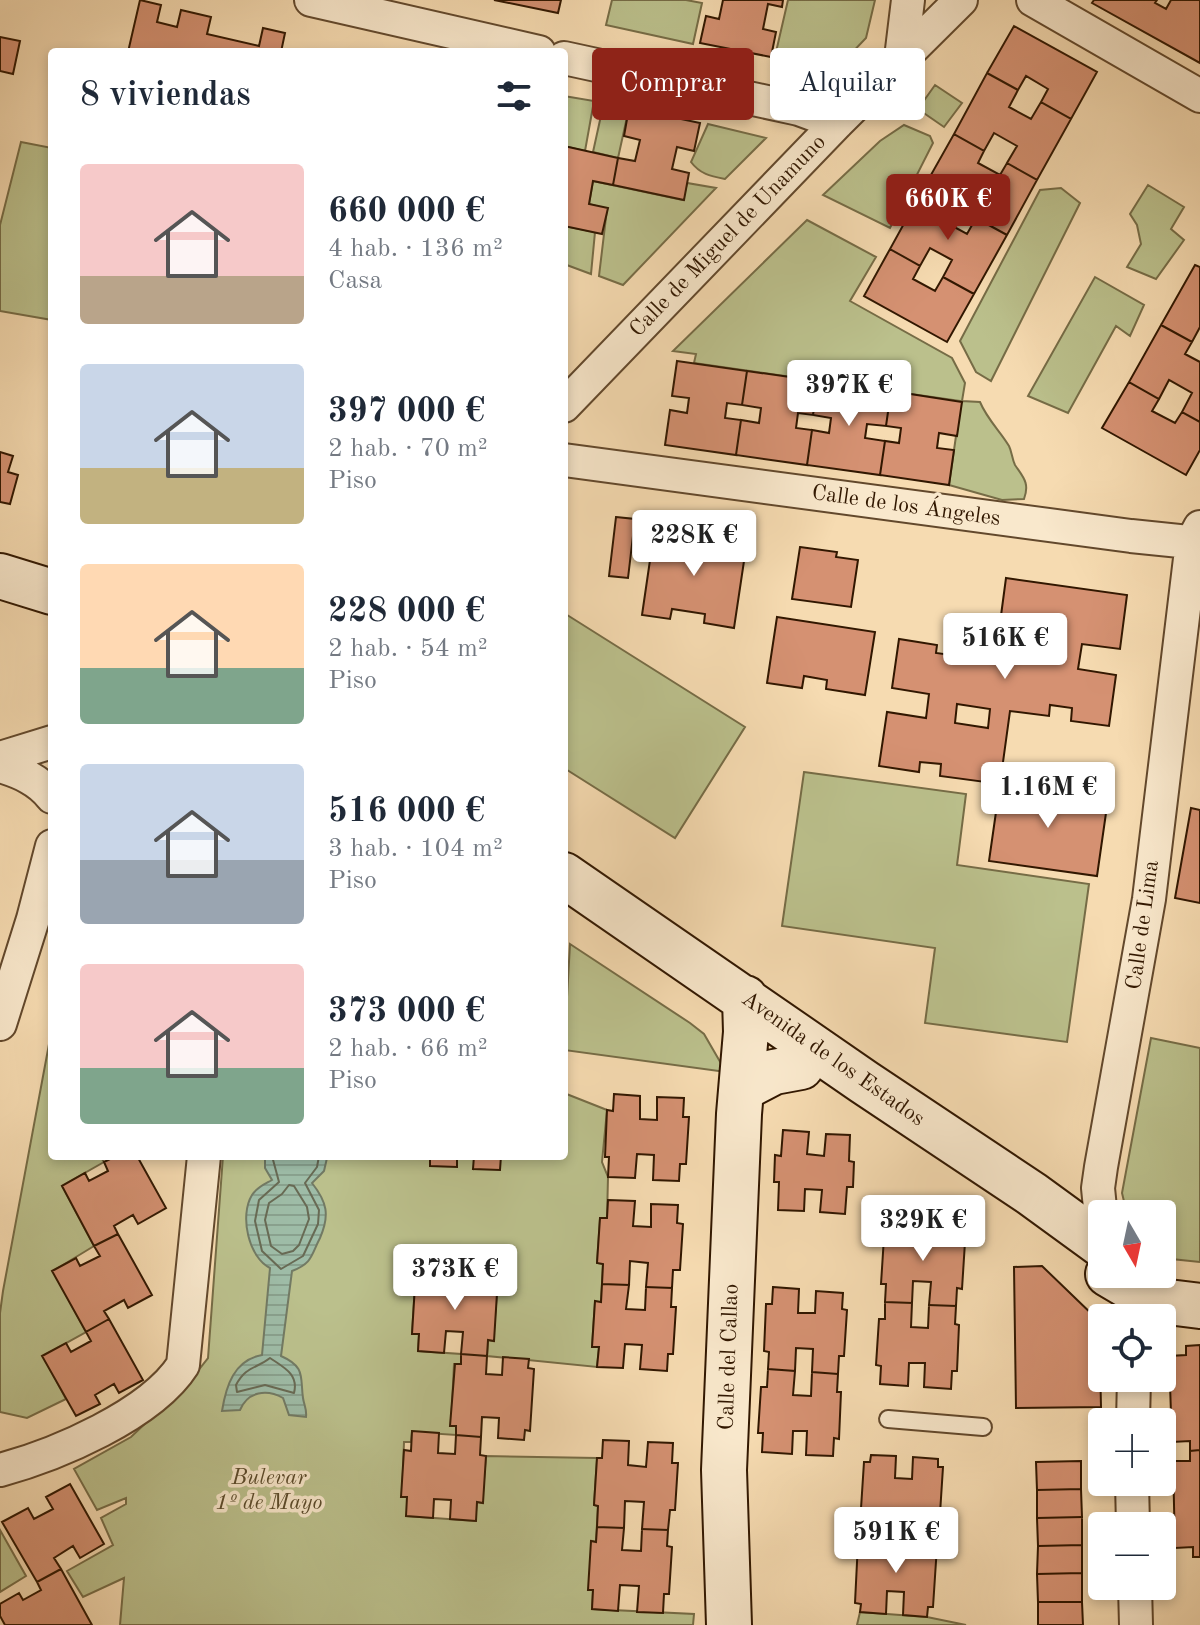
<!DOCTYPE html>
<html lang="es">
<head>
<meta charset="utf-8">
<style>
  body { margin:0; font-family:"Old Standard TT",serif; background:#f2f2f3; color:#1f2937; height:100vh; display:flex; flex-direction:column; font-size:30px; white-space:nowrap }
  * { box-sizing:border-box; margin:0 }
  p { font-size:26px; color:#747a83 }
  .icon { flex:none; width:44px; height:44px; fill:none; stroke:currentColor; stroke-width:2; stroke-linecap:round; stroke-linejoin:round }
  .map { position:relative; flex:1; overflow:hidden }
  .side { position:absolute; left:48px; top:48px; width:520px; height:1112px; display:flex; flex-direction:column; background:#fff; border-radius:8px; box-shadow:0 4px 12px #0003 }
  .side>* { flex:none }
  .guide { position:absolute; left:592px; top:48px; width:488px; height:72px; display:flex; gap:16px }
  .needle { width:52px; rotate:171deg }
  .controls { position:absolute; left:1088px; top:1200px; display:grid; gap:16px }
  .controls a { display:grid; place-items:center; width:88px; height:88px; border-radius:8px; background:#fff; box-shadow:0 4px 12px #0003; font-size:40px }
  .price { position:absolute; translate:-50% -68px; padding:0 18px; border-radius:8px; background:#fff; color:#222; font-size:26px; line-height:52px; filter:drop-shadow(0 2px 4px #0008) }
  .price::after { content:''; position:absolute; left:50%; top:48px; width:24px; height:18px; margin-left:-12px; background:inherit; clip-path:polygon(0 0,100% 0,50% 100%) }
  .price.current { background:#8f2418; color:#fff }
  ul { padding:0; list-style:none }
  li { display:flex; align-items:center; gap:24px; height:200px; padding:0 32px }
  li span { display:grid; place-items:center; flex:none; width:224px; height:160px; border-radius:8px; color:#555 }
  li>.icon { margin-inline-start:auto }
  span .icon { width:96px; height:96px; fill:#fffc; stroke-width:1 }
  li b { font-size:34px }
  h2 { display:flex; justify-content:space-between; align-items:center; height:96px; padding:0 32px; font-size:34px }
  .chip { padding:0 28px; border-radius:8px; background:#fff; box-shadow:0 4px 12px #0003; font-size:28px; line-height:72px }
  .chip.current { background:#8f2418; color:#fff }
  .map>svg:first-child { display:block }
</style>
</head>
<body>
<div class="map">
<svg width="1200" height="1625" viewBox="0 0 1200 1625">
  <defs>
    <pattern id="water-rules" width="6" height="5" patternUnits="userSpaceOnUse" patternTransform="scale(2)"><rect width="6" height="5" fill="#9ebca7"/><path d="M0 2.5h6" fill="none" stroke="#89a18e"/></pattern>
  </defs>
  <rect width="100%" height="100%" fill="#f6dbb1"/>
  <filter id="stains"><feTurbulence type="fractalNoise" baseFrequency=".0025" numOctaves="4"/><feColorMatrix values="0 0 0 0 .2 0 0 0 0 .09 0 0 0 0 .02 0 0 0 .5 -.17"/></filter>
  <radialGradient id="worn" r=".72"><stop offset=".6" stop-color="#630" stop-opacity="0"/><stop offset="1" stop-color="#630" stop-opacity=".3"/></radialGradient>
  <path fill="#bbc08c" stroke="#766c46" stroke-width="2" d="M612,0H686L702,3L693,44L606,25Z
    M788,0H875L866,38L828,78L773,65Z
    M935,85L962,103L944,127L918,109Z
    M564,96L594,101L585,151L564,146Z
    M604,102L629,108L618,158L593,152Z
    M708,124L766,138L725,179C710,176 700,174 691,162Z
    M904,125L930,136L933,143L890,228L823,195L880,141Z
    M21,142L52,148V320L0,311V225Z
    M593,181L683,200L687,183L716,188L623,285L599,276L607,209L589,204Z
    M1148,185L1184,207L1171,229L1184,240L1156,279L1127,267L1141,244L1137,225L1130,214Z
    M1061,188L1080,203L991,381L976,372L960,341L1040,190Z
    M807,220L876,257L850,301L952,358L965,383L962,401L980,402C987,419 1000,431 1009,446C1012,452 1012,459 1015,465C1023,477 1030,483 1024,499L1002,500L949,485L961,401L694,363L696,354L673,351Z
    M564,226L595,232L591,274L564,264Z
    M1095,277L1144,305L1130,336L1116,326L1068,413L1028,396Z
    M564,613L745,727L675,838L564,768Z
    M804,772L966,794L957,865L1089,884L1067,1042L925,1023L935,948L782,926Z
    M570,944L690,1023L704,1034L726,1072L564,1050Z
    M52,1028V1156H100L104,1162L62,1186L94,1246L53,1271L86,1332L43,1356L66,1399L27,1418L0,1412V1313L3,1291Z
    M1151,1038L1200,1048V1262L1162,1258V1214H1127L1122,1193Z
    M564,1093L607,1110L602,1162L608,1177L607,1218H600L597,1263L603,1264L601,1302H595L592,1346L599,1347L597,1367L487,1356L488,1340L493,1341L497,1293L491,1292L492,1273L424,1268L422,1285L415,1286L412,1333L419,1334L418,1351L461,1354V1364H454L451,1425L456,1426V1435L412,1432L411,1442H404L402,1497H407V1516L475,1521L477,1502L482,1503L486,1456L597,1458L594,1505L598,1506L596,1542L592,1541L589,1590H593L592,1609L694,1614L693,1625H120L124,1578L83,1597L67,1571L113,1545L101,1518L126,1504V1498L97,1510L74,1469L131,1437L189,1382L208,1358L223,1156H430V1165L443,1156H474V1169L501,1156H564Z
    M0,1530L26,1576L0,1592Z
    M860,1612L927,1617L966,1625H857Z"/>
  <path fill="url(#water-rules)" stroke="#727a64" stroke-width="2" d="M265,1156L327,1158L324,1171L312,1183C327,1202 330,1215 320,1238C311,1255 313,1263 292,1271L281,1356C306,1367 300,1377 303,1398C304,1405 307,1409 306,1417L289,1415L283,1398C267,1389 248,1391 240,1410L222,1411C226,1386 234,1360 262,1355L270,1268C249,1258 239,1216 252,1195C257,1187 265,1184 272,1180L265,1168Z"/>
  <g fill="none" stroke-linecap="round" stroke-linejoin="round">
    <path stroke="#686a54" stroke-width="2" d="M272,1156L279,1182L259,1200L255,1221L262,1251L281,1269L303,1256L318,1224L319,1210L305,1183L317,1167L319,1156
      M289,1185L294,1186L307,1207L309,1219L299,1245L293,1251L282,1254L271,1246L265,1220L269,1203L282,1194Z
      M270,1358C283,1367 299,1374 294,1393L265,1385L237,1392L236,1385C246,1366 256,1369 270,1358Z"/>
  </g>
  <path fill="#d59172" stroke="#311700" stroke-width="2" fill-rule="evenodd" d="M140,0L161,5L157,22L177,27L181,10L211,17L207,34L259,46L263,28L285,33L281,52H128Z
    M494,0H561L558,13Z
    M723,0H783L782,7L768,4L763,29L776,32L771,57L700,43L706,16L719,19Z
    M1094,0H1157L1155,3L1166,9L1171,0H1200V63L1092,3Z
    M1014,26L1097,72L1071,119L1041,102L1048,89L1026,76L1018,90L987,73Z
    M0,37L20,41L13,74L0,71Z
    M987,73L1018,90L1009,107L1031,119L1041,102L1071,119L1037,180L1007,163L1017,146L994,133L984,151L954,134Z
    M629,108L700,123L694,151L677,147L672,169L689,173L684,200L613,185L618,158L635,161L640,140L624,136Z
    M954,134L984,151L978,163L1000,175L1007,163L1037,180L1007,235L976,218L985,203L963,191L954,206L923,189Z
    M564,146L618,158L613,185L593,181L589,204L608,208L602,234L564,226Z
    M923,189L954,206L945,222L967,234L976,218L1007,235L974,294L943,277L952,260L930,248L920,266L890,249Z
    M890,249L920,266L913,279L935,291L943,277L974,294L947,342L864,296Z
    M1195,265L1200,267V327L1192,342L1161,325Z
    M1161,325L1192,342L1185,354L1200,362V422L1182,412L1192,393L1169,380L1159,399L1129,382Z
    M677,361L747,371L742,405L727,403L725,418L741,420L736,455L665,445L670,410L687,413L689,398L672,396Z
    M747,371L818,381L813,415L798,413L796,428L812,430L807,465L736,455L741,420L759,423L761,408L742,405Z
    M818,381L891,391L886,426L867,424L865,438L885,441L880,475L807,465L812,430L829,433L831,418L813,415Z
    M1129,382L1159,399L1152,411L1175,423L1182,412L1200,422V450L1186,475L1102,428Z
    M891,391L962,402L957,436L939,433L937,448L954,450L949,485L880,475L885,441L899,443L901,428L886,426Z
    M0,452L13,456L8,472L18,475L10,504L0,502Z
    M616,517L635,519L628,578L609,576Z
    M655,526L686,531L683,550L713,555L716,537L747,541L734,628L704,623L705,614L672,609L670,619L642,615Z
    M800,547L837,552L836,557L858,560L851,607L792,599Z
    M1006,578L1127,595L1120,649L1082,644L1078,669L1116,675L1109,726L1071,721L1072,708L1050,705L1049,716L1010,711L1000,784L940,776L941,764L920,762L919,772L879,766L887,712L926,718L929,694L892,688L899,639L937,645L936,653L958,656L960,648L996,653ZM1024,634L1060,639L1056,663L1021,658ZM957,704L990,709L988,728L955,723Z
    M777,617L875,632L865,695L826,689L827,680L804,676L802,688L767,683Z
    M1000,784L1108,799L1097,876L989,861Z
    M1191,808L1200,810V903L1175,898Z
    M614,1094L640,1096V1119L657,1120V1097L684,1098L683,1117H689L686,1164H680L679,1181L653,1180L654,1155L637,1154L635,1178L608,1177L609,1157H605L607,1110L613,1111Z
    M783,1130L809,1132L807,1154L824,1156L826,1134L850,1135L849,1161L854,1162L853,1187H847L845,1214L820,1212L822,1190L805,1189L804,1211L778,1210L779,1182H774L775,1155L781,1156Z
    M116,1156H137L166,1208L138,1224L133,1215L114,1226L118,1234L94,1246L62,1186L85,1173L89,1181L108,1171L104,1162Z
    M430,1156H457V1167L430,1166Z
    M474,1156H501L500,1170L473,1169Z
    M608,1200L635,1201L633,1226L651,1227V1204L678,1205L677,1223L683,1224L680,1270H673L672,1288L646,1287L648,1263L630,1261L629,1285L602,1284L603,1264L597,1263L600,1218H607Z
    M891,1220L917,1221L916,1245L933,1246L934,1222L961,1224L960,1242H965L962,1289L957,1288L956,1306L929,1305L931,1282L913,1281L912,1303L885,1302L886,1284H881L884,1237H890Z
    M118,1234L152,1295L128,1308L124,1300L104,1311L109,1319L86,1332L52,1271L76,1258L80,1266L100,1256L94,1246Z
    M1042,1266L1099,1321L1101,1407L1016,1408L1014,1267Z
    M424,1268L450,1270L449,1289L465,1290L466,1271L493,1272L491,1292L497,1293L494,1341L488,1340L487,1356L461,1354L463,1332L446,1331L444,1353L418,1351L419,1334H412L415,1285H422Z
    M602,1284L629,1285L626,1309L645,1310L646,1287L672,1288L671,1307H676L673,1354H668L667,1371L640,1369L642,1345L625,1344L623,1368L597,1367L599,1347H592L595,1301L601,1302Z
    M773,1287L799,1289L798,1313H815L816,1291L843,1293L842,1309L847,1310L844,1356H839L838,1374L812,1372L813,1349L796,1348L795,1371L768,1369L769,1352L764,1351L766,1304H772Z
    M885,1302L912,1303L911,1327L928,1328L929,1305L956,1306L955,1324L959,1325L957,1371H952L951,1389L924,1387L925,1363H909L908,1386L880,1384L881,1366L876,1365L879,1319H885Z
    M109,1319L143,1380L119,1393L114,1384L95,1395L100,1404L76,1416L42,1356L66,1343L71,1352L91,1341L86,1332Z
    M1200,1345V1450L1190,1451V1441L1172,1442L1169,1356L1186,1355V1346Z
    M461,1354L487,1356L486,1374L502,1375L503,1357L529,1359L528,1368L534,1369L530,1431L525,1430L524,1440L498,1438L499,1418L482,1417L481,1437L456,1435V1426H450L455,1364H461Z
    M768,1369L795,1371L793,1395L811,1396L812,1372L838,1374L837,1392H841L839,1439L834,1438L833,1456L806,1455L807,1431H793L792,1454L762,1452L763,1433H758L761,1387H767Z
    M412,1431L439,1433L438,1453L455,1454L456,1435L481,1437L480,1455L486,1456L483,1503L477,1502L476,1521L450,1519L451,1500L434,1499L433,1518L406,1516L407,1497H401L404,1450L411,1451Z
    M603,1440L629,1441L628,1465L646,1467L648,1442L673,1443L672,1463H678L675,1510H670L668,1530L642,1529L644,1502L625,1501L624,1528L597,1527L598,1506L594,1505L597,1458H602Z
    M1200,1450V1557H1193V1547L1175,1548L1173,1461H1190V1451Z
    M871,1455L896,1456L895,1478L912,1479L913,1457L938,1459V1467H943L939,1529L933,1528L932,1538L908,1536L909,1513L893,1512L891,1535L865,1533V1524H860L864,1462H870Z
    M1081,1461V1489L1037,1490L1036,1462Z
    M70,1484L104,1544L80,1558L73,1546L54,1558L61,1569L37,1582L2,1522L28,1508L34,1519L53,1509L46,1497Z
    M1081,1489L1082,1517L1037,1518V1490Z
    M1082,1517V1545L1038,1546L1037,1518Z
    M597,1527L624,1528L622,1550L641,1551L642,1529L668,1530L667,1546L672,1547L669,1594H664L663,1613L637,1612L639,1586L620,1585L618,1611L592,1609L593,1590H588L591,1541L596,1542Z
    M865,1533L891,1535L890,1557L906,1558L908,1536L932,1538L931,1546H937L933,1607H928L927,1617L903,1615L904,1592L887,1591L886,1614L860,1612L861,1604L855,1603L858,1542H864Z
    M1082,1545V1573L1037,1574L1038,1546Z
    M61,1569L92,1625H5L0,1616V1604L19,1593L23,1600L41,1590L37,1582Z
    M1082,1573V1602H1038L1037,1574Z
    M1038,1602H1082L1083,1625H1038Z"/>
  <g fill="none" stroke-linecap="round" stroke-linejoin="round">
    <defs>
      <path id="lane" d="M888,1419L983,1427"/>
      <path id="street" d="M311,0L539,52
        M1033,0L1200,96
        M564,58L799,109L837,123
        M901,58L908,0
        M564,406L837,123L961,0
        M564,460L1131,536L1200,543
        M0,758L52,742
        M0,766C20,772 39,780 52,797
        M0,1024L33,919L52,846
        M1102,1228L1098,1188L1101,1167L1149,899L1192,542L1200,527
        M1133,1422L1134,1378
        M0,1470C56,1455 151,1415 183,1365L204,1156
        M1132,1482L1133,1526
        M1135,1586L1136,1625"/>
      <path id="secondary" d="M0,576L52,592
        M564,875L864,1082L1032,1194L1102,1245
        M743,1088L774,1072L801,1067
        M1108,1274L1152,1300L1200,1306
        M729,1625L724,1470L739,1114L746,1032L745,998"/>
    </defs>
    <use href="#lane" stroke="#62482c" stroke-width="20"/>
    <use href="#street" stroke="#62482c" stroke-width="36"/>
    <use href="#secondary" stroke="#311700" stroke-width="48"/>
    <use href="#lane" stroke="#f9e8cc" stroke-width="16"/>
    <use href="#street" stroke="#f9e8cc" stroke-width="32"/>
    <use href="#secondary" stroke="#f9e8cc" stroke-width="44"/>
  </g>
  <g text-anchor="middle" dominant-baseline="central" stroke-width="7" stroke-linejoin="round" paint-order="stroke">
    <g font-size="22" fill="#311700" stroke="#f9e8cc">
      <text transform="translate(728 236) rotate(-46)">Calle de Miguel de Unamuno</text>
      <text transform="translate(906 506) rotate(8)">Calle de los Ángeles</text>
      <text transform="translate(1143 925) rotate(-82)">Calle de Lima</text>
      <text transform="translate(833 1059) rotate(35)">Avenida de los Estados</text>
      <text transform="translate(729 1357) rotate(-88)">Calle del Callao</text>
    </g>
    <g font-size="22" font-style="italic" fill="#5a4a2a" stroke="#f9e8cc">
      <text x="269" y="1478">Bulevar<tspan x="269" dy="25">1º de Mayo</tspan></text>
    </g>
  </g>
  <rect width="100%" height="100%" filter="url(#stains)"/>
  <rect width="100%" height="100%" fill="url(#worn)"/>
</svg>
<div class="controls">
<a><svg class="needle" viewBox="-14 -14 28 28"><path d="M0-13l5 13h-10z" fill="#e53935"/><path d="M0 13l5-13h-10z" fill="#747a83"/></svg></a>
<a><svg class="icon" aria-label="locate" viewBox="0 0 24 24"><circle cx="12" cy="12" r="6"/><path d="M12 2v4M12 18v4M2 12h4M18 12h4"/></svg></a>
<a>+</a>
<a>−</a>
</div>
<b class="price current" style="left:948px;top:242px">660K €</b>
<b class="price" style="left:849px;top:428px">397K €</b>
<b class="price" style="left:694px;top:578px">228K €</b>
<b class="price" style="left:1005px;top:681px">516K €</b>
<b class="price" style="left:1048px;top:830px">1.16M €</b>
<b class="price" style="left:923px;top:1263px">329K €</b>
<b class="price" style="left:455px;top:1312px">373K €</b>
<b class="price" style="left:896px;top:1575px">591K €</b>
<div class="guide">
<a class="chip current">Comprar</a>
<a class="chip">Alquilar</a>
</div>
<section class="side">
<h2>8 viviendas<svg class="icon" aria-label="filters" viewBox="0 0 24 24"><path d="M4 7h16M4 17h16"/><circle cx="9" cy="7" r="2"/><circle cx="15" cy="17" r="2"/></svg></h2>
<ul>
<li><span style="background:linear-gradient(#f6c9c9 70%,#b9a48a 0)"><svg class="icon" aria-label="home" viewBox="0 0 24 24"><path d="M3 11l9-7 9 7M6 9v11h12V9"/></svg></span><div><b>660 000 €</b><p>4 hab. · 136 m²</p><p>Casa</p></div></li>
<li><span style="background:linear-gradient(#c9d6e8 65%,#c2b280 0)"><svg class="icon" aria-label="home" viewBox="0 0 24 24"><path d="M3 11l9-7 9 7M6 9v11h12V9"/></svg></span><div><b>397 000 €</b><p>2 hab. · 70 m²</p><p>Piso</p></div></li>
<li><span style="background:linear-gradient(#ffd9b3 65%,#7fa58c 0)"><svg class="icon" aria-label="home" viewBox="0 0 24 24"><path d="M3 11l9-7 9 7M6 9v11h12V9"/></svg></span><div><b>228 000 €</b><p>2 hab. · 54 m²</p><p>Piso</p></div></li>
<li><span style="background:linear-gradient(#c9d6e8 60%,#9aa5b1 0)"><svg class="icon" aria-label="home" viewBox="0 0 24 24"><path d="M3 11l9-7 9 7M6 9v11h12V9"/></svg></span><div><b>516 000 €</b><p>3 hab. · 104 m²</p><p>Piso</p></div></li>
<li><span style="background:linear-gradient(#f6c9c9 65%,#7fa58c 0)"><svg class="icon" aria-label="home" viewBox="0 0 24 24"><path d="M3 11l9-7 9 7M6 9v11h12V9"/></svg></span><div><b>373 000 €</b><p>2 hab. · 66 m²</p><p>Piso</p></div></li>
</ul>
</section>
</div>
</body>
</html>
